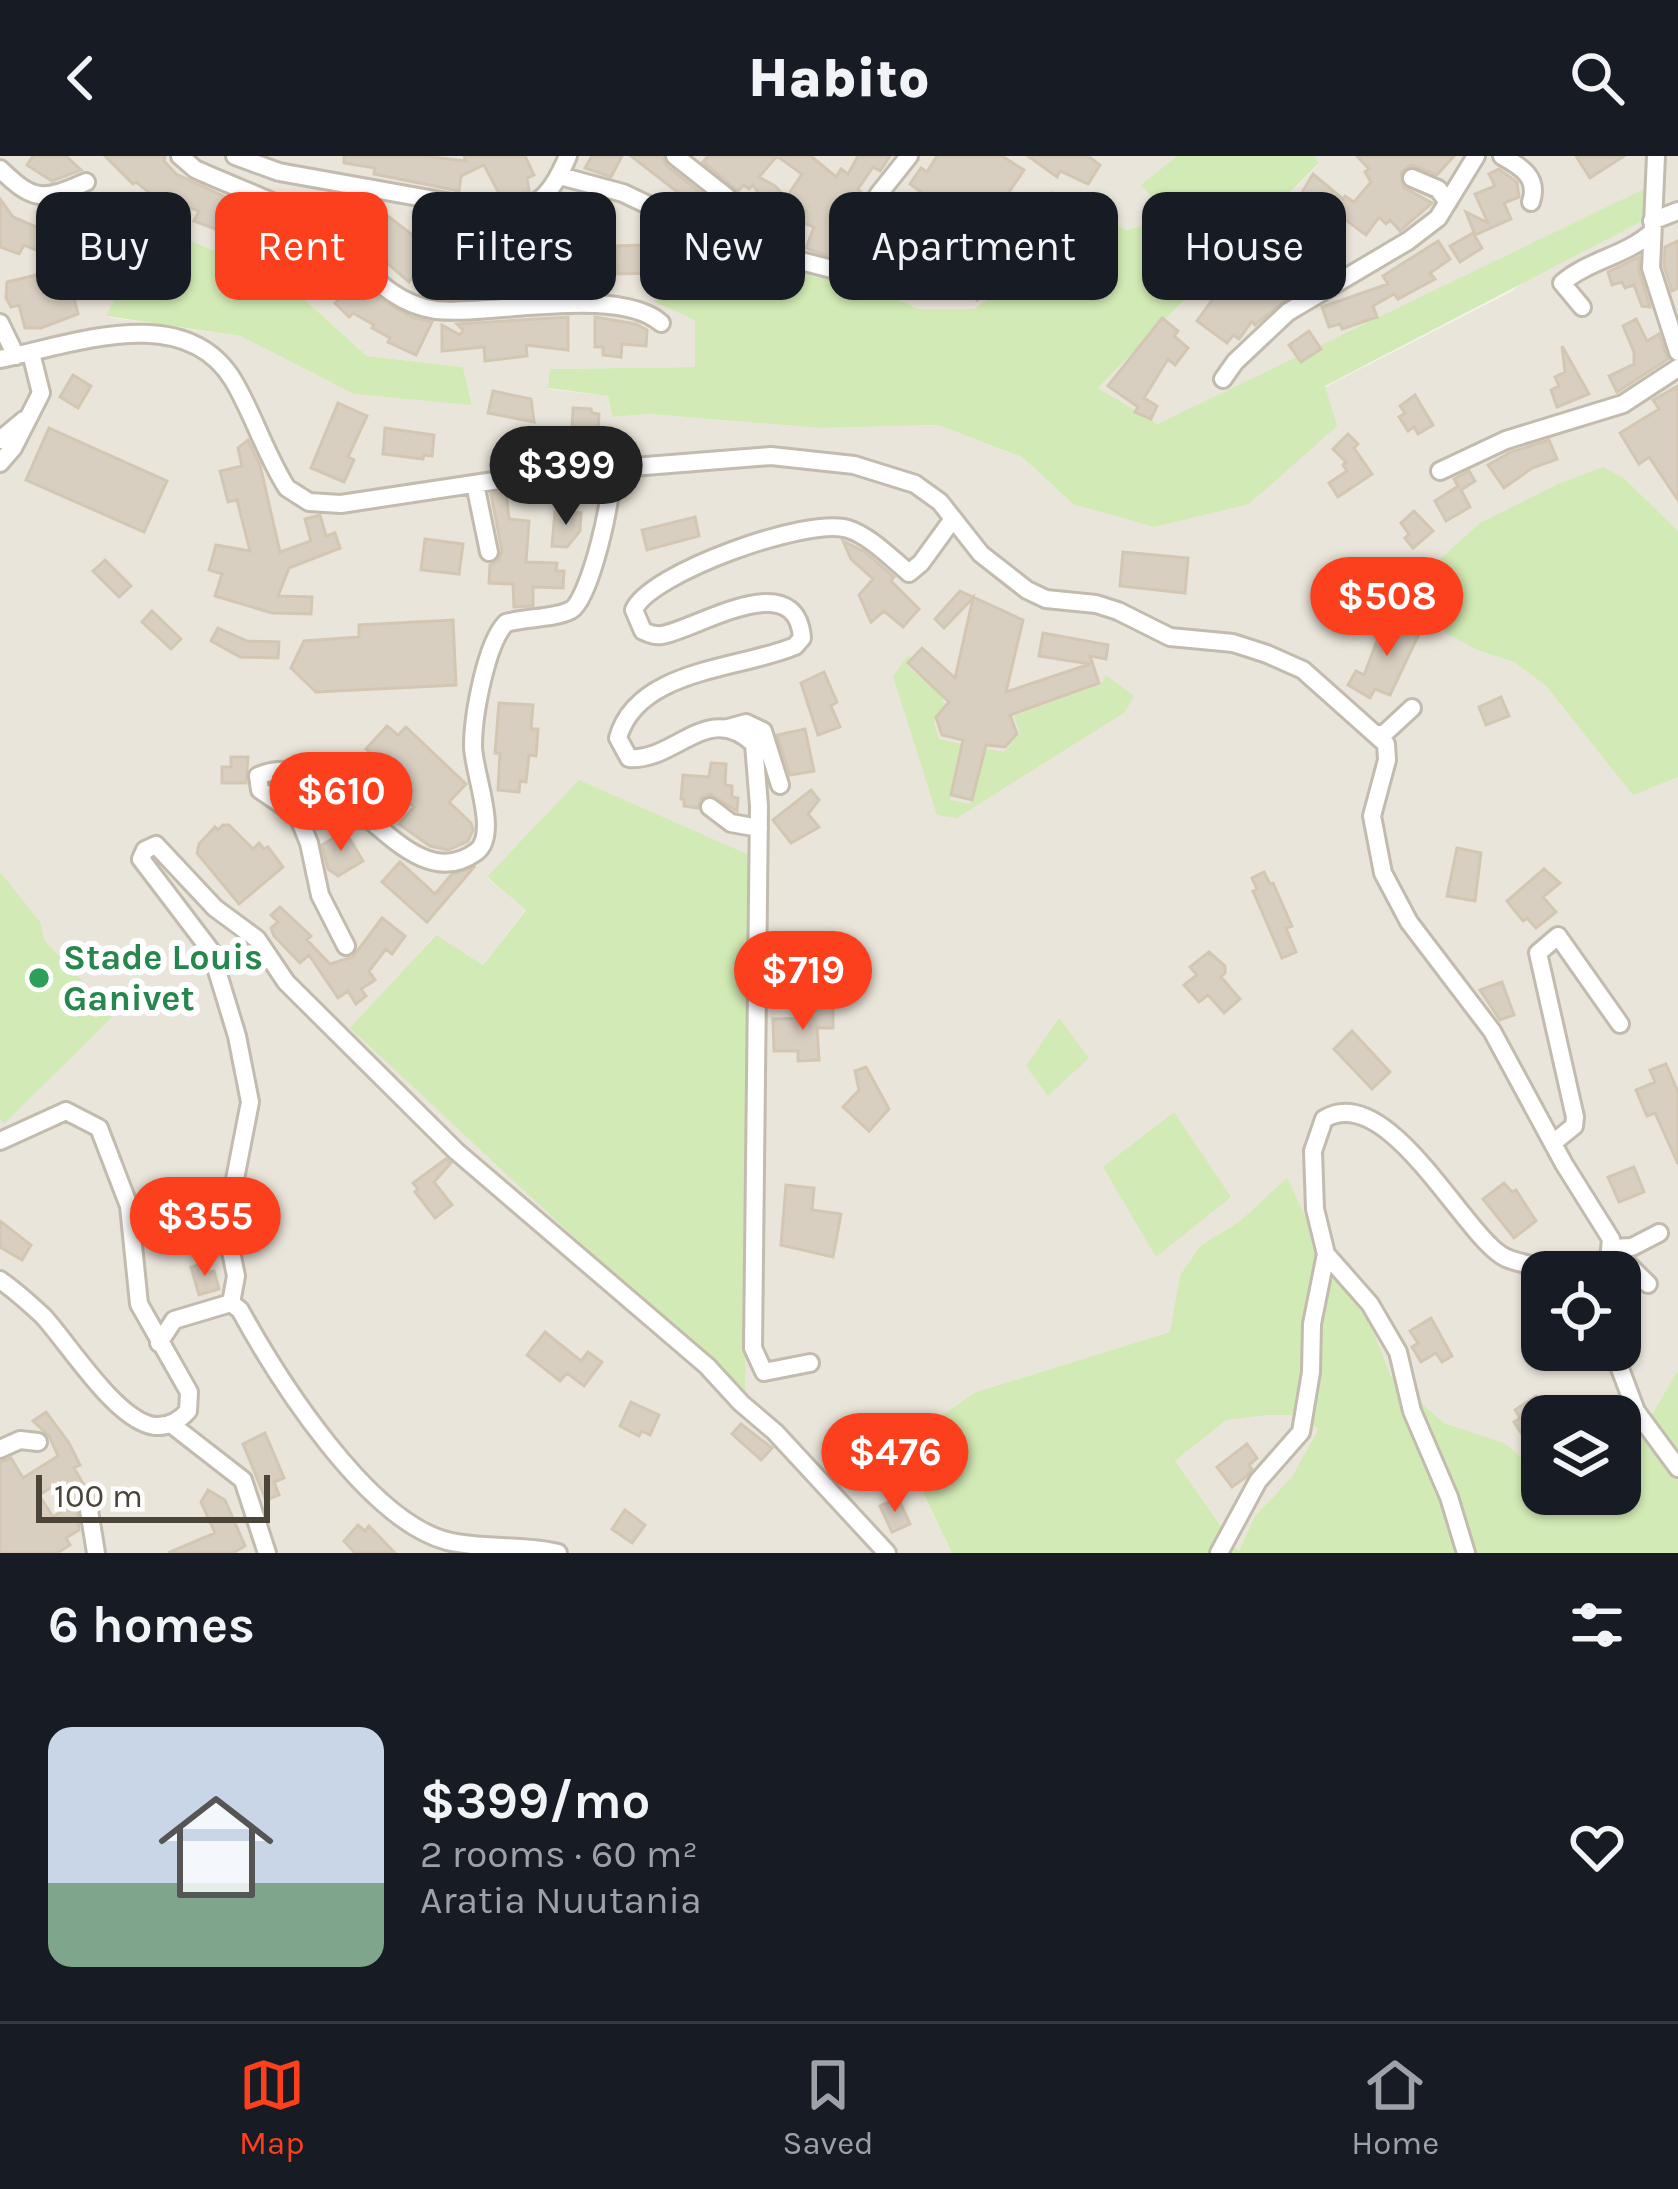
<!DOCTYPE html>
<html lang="en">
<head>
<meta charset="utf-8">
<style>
  body { margin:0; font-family:Karla,sans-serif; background:#242831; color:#f1f3f6; height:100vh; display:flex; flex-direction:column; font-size:45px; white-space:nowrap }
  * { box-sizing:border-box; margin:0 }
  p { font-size:39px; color:#9ea1a6 }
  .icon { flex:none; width:66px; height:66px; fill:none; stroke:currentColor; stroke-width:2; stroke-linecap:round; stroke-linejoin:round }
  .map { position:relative; height:1397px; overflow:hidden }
  .sheet { display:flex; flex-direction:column; background:#171b24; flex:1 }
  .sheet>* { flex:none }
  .guide { position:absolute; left:36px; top:36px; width:1608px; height:108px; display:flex; gap:24px }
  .tools { position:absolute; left:1521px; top:1095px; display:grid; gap:24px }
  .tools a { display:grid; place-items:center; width:120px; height:120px; border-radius:24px; background:#171b24; box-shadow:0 3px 9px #0004; font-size:60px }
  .scale { position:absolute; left:36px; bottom:30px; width:234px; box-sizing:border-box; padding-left:12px; border:6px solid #4b4439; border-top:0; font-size:33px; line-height:42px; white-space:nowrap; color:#4b4439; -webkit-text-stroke:9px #fff; paint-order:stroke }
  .price { position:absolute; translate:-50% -102px; padding:0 27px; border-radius:42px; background:#fc3f1d; color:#fff; font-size:39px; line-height:78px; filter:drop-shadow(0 3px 6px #0008) }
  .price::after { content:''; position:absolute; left:50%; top:72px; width:36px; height:27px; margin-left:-18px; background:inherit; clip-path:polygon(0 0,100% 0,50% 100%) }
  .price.active { background:#222; color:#fff }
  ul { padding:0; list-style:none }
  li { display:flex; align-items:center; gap:36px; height:300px; padding:0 48px }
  li span { display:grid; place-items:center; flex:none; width:336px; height:240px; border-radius:24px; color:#555 }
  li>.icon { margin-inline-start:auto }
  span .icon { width:144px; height:144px; fill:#fffc; stroke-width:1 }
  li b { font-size:51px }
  h2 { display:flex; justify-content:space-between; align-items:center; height:144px; padding:0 48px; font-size:51px }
  .pill { padding:0 42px; border-radius:24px; background:#171b24; box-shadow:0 3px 9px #0004; font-size:42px; line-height:108px }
  .pill.active { background:#fc3f1d; color:#fff }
  header { display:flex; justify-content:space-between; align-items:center; height:156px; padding:0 48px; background:#171b24; font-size:54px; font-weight:800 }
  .dock { display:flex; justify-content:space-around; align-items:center; height:168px; border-top:3px solid #363941; background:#171b24; font-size:33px; color:#9ea1a6 }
  .dock a { display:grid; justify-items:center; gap:6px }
  .dock .active { color:#fc3f1d }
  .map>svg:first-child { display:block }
</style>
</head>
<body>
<header><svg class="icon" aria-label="back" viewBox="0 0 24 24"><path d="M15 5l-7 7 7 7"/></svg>Habito<svg class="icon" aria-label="search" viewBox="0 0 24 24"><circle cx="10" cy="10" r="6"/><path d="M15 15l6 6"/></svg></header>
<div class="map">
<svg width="1678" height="1397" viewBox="0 0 1678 1397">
  <rect width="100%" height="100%" fill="#f6f3ec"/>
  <path fill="#eae5da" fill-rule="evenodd" d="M0,0H1177L1142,29L1172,61L1127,74L1050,35L1014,124L975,153H918L828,109L695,164V211L551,213L549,233L608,240L612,261L650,258L820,272L938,269L1022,301L1073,348L1325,231L1512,135L1651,30L1158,269L1098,232L1319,8L1315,0H1678V375L1625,323L1480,495L1514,506L1546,530L1633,638L1678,621V1214L1635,1287L1620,1295V1260H1542V1313H1536L1503,1287L1444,1267L1391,1220L1370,1167L1334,1120L1287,1023L1240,1065L1201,1089L1180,1119L1171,1176L976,1236L917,1326L952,1397H0ZM109,50L281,122L367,200L463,211L472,248L354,238L240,180L107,161L129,115L49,62ZM749,700L351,873L435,779L483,809L526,753L487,722ZM1542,1116H1620V1194H1542Z
    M1269,1259H1290L1320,1272L1292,1322L1255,1360L1240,1396L1175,1305L1225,1264Z"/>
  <path fill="#d2eab5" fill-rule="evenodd" d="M1177,0H1315L1319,7L1098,232L1158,268L1652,29L1648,62L1325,230L1337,270L1249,348L1154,371L1073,348L1022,301L938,269L820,272L650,258L612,261L608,240L548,232L550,213L695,211V164L655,146L679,104L704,94L731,106L789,95L828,108L918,153H974L1014,125L998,102L1051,34L1127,74L1171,61L1141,29Z
    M109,50L282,123L367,200L463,211L472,249L354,238L240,180L106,160L129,115L48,61Z
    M1603,311L1625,323L1678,375V621L1633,639L1546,530L1514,506L1480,495L1445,477L1417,424L1480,367L1560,327Z
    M908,499L913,506L908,511L945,541L942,545L947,549L934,566L939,583L966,589L960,593L950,644L971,648L981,603L987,593L1004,596L1020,578L1014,560L1101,528L1106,519L1134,540L1125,556L957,662L937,659L893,520Z
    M579,624L749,699L745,1241L350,872L436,779L483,809L526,754L487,721Z
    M0,716L40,766L44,784L114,859L4,968L0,963Z
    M1059,862L1089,902L1048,940L1026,910Z
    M1174,956L1231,1041L1156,1101L1103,1011Z
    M1287,1022L1334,1120L1370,1167L1391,1220L1444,1267L1504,1287L1536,1313H1542V1338H1620V1295L1635,1287L1678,1214V1397H952L917,1325L924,1272L976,1236L1170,1176L1180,1119L1201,1089L1240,1065ZM1269,1259H1290L1319,1272L1292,1321L1255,1360L1239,1395L1175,1305L1226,1264Z"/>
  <path fill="#d8cfc1" stroke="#d3c7b4" stroke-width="3" fill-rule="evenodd" d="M33,0H66L81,14L52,25L27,9Z
    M105,0H165L164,5L176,18L312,81L379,143L412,161L432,166L416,199L388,186L390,182L372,172L374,169L353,157L349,161L335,147L344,139L334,128L339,124L321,106L313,116L286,90L272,85L268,93L194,65L199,55L151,38L136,26L133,28Z
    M344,0H424L466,5L464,0H525L534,19L527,22L529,35L502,43L484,9L461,20L459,35L374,18L375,12L344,7Z
    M592,0H622L611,21L585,12Z
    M631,0H662L667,10L719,51H734L768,75L752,96L745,91L742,98L719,80L723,74L716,66Z
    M708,0H811L836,21L841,13L848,18L858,0H890L880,15L873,11L858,33L869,48L905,75L920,55L941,70L909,116L897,106L907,94L882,77L870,111L816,96L806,92L814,71L801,66L805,55L772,57L753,29L749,33L744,29L738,35L703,6ZM777,0L802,18L786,42L775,30L759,21Z
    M937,0H1002L1024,14L1005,42L1022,53L996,85L981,74L975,81L957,69L965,57L938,38L933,45L910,28L921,12L927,16Z
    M1028,0H1088L1100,9L1088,28L1060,15L1057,21Z
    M1357,0H1454L1437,19L1412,9L1401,16L1403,31L1432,47L1400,75L1390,64L1386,68L1379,61L1366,79L1323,47L1326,61L1317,74L1290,57L1313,18L1343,43L1345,40L1354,46L1371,26L1365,16L1369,13Z
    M1576,0H1624L1590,22Z
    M1499,13L1517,26L1519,41L1504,47L1511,63L1475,79L1466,56L1488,67L1475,38L1495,30L1489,18Z
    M0,43L13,61L58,80L51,100L24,89L19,98L0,91Z
    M385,58L419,84L481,93L522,92L520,68L533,67L534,74L554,72L557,91L582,90L583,122L562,123V136H545L542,121L509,122V115H477L476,127L416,115L409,126L364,87Z
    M1473,77L1482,92L1460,106L1450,90Z
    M1438,85L1450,103L1430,117L1435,123L1398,143L1394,138L1373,150L1377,161L1342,173L1340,168L1329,171L1322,151L1388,128L1383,120Z
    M1678,85V132L1672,135L1664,110L1665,91Z
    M962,86L987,113L994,106L1005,118L977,144L949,115L925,133L920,127Z
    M1333,88L1339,111L1309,119L1302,95Z
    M643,89L644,95H651L652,117L617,118L616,90Z
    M1639,101V115L1650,151L1642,150L1634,129L1625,132L1622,126L1612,129L1608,116Z
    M44,117L40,129L69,122L78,158L41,172H25L19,149L11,151L6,142L7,126Z
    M1228,122L1235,128L1238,125L1254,141L1278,123L1290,140L1255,169L1252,165L1239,183L1233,179L1227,187L1197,165Z
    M568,161V194L526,189L527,200L485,205L484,191L442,195V169L460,179L463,174L457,168Z
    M595,161L636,168L647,174L646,190L622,188L621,201L603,199V191H595Z
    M1162,162L1178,175L1174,180L1188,192L1175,209L1168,203L1144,242L1157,250L1151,263L1135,256L1138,251L1108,230Z
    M1636,163L1647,185L1659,178L1668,203L1617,236L1609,220L1634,208V196L1623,170Z
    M1309,175L1321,193L1301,206L1289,189Z
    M1562,190L1589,238L1557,251L1551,234L1559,230L1555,221L1565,216Z
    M73,219L91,230L78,252L60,241Z
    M1678,230V344L1649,301L1639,308L1620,277L1659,253L1653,244Z
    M493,235L531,243L534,266L488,257Z
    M1415,239L1433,269L1418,278L1414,271L1408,275L1399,261L1405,257L1400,250Z
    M338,247L367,260L348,301L354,304L344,326L311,312Z
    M573,252L591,253L592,257L599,258L598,278L572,276Z
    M49,272L167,325L144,376L26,324Z
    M385,272L434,279L432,300L424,299L423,303L383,298Z
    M1348,278L1358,288L1354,292L1372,318L1338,341L1329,327L1347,315L1343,309L1346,306L1333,293Z
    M248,284L260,309L280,396L311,385L305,363L320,359L326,380L335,377L340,392L289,412L278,440L312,441L311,458L272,457L215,440L222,418L209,414L216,389L250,395L237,344L228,346L220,315L242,310L238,292Z
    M1549,284L1557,303L1532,312L1504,332L1488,309L1511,296Z
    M1469,315L1475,325L1461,334L1470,351L1446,365L1435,345L1458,330L1454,323Z
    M506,336L509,363L529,365L526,406L557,407L556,415H564L563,432L533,431V450L514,451L513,428L489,427L490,409L498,405L502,395L491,338Z
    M555,355L581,357L580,375L567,391L552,390Z
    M1414,355L1433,375L1413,392L1405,382L1409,378L1401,367Z
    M695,361L699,380L647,394L642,374Z
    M425,383L463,388L459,418L421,414Z
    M843,385L865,396L894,421L891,425L919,453L903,471L884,455L871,466L859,439L873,423L851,403Z
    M1123,396L1188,402L1185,437L1120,430Z
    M105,404L131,430L119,441L93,415Z
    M960,435L1023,464L1006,536L1090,508L1039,500L1043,477L1108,489L1106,503L1090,500L1099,527L1010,559L1017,578L1005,591L986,589L972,644L951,639L963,584L942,579L936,561L949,546L908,507L922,492L955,522L973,442L944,472L935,463Z
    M152,455L181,483L171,493L142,466Z
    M1393,460L1420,476L1390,539L1375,533L1370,542L1348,529L1356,515L1364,519L1377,485Z
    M453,464L456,529L316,536L291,512L304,485L359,481V469Z
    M218,472L247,485L279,486L278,502L240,501L211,485Z
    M824,516L837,546L831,550L840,571L818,579L801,527Z
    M1501,541L1509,560L1486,569L1479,551Z
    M499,547L533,549L531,573H538L536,600L529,599L526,626L520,625L519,636L498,634L500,597H495Z
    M387,570L398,579L406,571L466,628L449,646L471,667L473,674L468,685L448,694L430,690L399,668L414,651L370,608L376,602L366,593Z
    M805,573L814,615L790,619L777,579Z
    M231,601H248L246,627H222V611H231Z
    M711,607L726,608L725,629L732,630V641L738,642L737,655L710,638L701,642L698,652L684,650V643H681L683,619L709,621Z
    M811,634L819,644L808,658L819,671L791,687L773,664Z
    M223,669H229L253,693L259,687L264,693L268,691L283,711L239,748L197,697L199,688L215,671L218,674Z
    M345,675L363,705L338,720L328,713L322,689Z
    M1457,692L1481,697L1475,745L1447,740Z
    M400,706L435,738L451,719L475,710L427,766L382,726Z
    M1544,713L1560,727L1543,741L1556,756L1536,772L1527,762L1523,765L1507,745Z
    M1264,716L1270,728L1273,727L1292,770L1286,772L1296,796L1282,802L1253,735L1257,733L1252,722Z
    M280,751L311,780L307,784L330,808L353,801L382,762L405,780L392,798L386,793L369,815L375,824L361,833L366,840L356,848L348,835L338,842L309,799L300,807L274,780L271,772L278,766L271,759Z
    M1209,796L1225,810V817L1221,821L1240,843L1224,857L1208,839L1199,846L1184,829L1197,819L1190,811Z
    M1502,826L1514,859L1500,864L1480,834Z
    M833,849V872H817L819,904L798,905V895H774L773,863L812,862V850Z
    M1352,875L1390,916L1372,933L1334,893Z
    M1666,908L1678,936V1008L1655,957L1647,960L1636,934L1655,926L1650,914Z
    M866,911L889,953L869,975L843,951L859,934L855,915Z
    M446,1003L451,1007L434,1026L452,1049L435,1062L415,1036L418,1033L413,1027Z
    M1634,1011L1644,1036L1619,1046L1608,1021Z
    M1504,1027L1512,1036L1516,1034L1536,1065L1514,1082L1483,1043Z
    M786,1029L814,1032L812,1054L841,1058L833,1101L781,1089Z
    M0,1065L31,1089L22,1104L0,1091Z
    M206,1107L209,1117L214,1115L219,1133L199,1139L191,1111Z
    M1431,1162L1452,1200L1442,1206L1436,1197L1421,1206L1412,1191L1418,1187L1410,1175Z
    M545,1176L581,1205L588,1196L602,1206L584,1230L567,1217L560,1225L527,1199Z
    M1536,1240L1551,1260H1542V1293L1534,1282L1527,1286L1514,1266L1520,1262L1515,1254Z
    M631,1246L659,1259L650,1279L642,1275L639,1280L620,1270Z
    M46,1256L69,1287L80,1309L74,1312L88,1336L101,1330L106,1343L99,1346L86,1342L77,1352L60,1326L39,1339L53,1361L73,1348L77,1353L79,1374L66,1382L70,1389L57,1397H0V1306L11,1302L23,1322L58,1300L49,1280L33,1265Z
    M741,1268L772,1292L761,1304L732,1278Z
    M265,1277L284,1322L274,1326L279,1339L266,1344L243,1288Z
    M1247,1288L1257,1302L1249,1309L1252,1313L1246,1321L1232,1331L1217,1311Z
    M208,1334L225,1344L245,1390L233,1397H168L215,1377L201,1346Z
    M898,1342L910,1368L892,1376L880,1350Z
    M625,1354L645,1369L632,1387L612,1373Z
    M358,1369L365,1375L369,1370L395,1397H355L344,1385Z"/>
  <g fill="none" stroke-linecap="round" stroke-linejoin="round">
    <defs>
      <path id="minor" d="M180,0L195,13C231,30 288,49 319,71C360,100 382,147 436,154C492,160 617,129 661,167
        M235,0L279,16L502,56C541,54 554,33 568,0
        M675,0L727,41
        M1502,0C1522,11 1539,22 1531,46
        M1656,0L1651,112L1678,196
        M0,13C34,46 43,45 86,26
        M560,20L623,37L667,58L692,76L715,106L729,111L768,110L797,104L863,121
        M1412,22L1438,33L1448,46
        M878,39L909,0
        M1652,65L1678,55
        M1582,151L1562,127C1589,104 1625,100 1651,77
        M0,167L16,200
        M0,203C71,189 184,144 233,224C254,259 265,298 287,332L309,346L341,348L533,319L771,300L854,309L915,328L940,346L981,398L1027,434L1046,443L1096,448L1118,455L1170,481L1233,487L1267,498L1303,514L1386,588L1387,604L1372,660L1383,717L1409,766L1492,875L1564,1008L1611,1083L1608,1114L1602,1116
        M1223,223L1235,206L1288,156L1408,85L1438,62L1476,0
        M0,284L24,264
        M0,307L13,292L41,237L31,197
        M1440,315L1506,284L1623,248L1678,212
        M475,328L489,396
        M728,572L746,567L763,575L780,629
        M1377,579L1385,577L1412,552
        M710,651L731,667L759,672
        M346,790L320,739L309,687L298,660L260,634L258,620C341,583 402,750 476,696C500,679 473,616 473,590C473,560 486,487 506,467C526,461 554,463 571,454C590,443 615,336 611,312
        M0,985L66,955L99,972L129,1050L139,1148L189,1236L188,1255C180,1264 168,1271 155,1270C117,1266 69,1188 43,1160C29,1147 16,1135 0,1124
        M1553,987L1574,970L1575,961L1538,797L1558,780L1620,868
        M1611,1092L1648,1128
        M1611,1092L1632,1091L1659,1077
        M1326,1098L1370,1148L1398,1196L1412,1255L1449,1341L1466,1397
        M159,1187L174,1164L231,1147
        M1613,1194L1636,1255L1678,1312
        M810,1207L764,1216L753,1192L759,650L754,588C708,544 675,606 629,602L618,582C637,512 742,513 795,490L802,482C796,408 697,473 662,479C655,480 650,478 643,475L634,454C648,418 808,360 848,373C870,380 891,402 909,417L921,407L953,363
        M171,1268L243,1324L267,1397
        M0,1293L20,1284L38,1286
        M89,1354L96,1397
        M558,1397C522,1388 482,1394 447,1385C367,1364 278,1223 240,1154L231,1147L236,1120L228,1081L229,1054L250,946L237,880L211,795L141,703L145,694L156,689L215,752L257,783L286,826L456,995L707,1210L741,1247L775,1276L887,1397
        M1219,1397L1258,1325L1301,1276L1311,1216L1312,1168L1326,1098L1315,1053L1313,995L1324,963C1386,925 1460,1072 1501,1099C1516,1109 1539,1108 1555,1116"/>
    </defs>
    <use href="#minor" stroke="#c2bbae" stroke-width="22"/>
    <use href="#minor" stroke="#fff" stroke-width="16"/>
  </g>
  <circle fill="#2e9e5b" stroke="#fff" stroke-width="4.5" cx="39" cy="822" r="12"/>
  <g text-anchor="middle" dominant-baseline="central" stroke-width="12" stroke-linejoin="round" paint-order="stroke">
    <g font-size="36" font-weight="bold" fill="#27864d" stroke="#fff" text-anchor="start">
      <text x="63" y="801">Stade Louis<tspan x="63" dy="41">Ganivet</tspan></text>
    </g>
  </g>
</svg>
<div class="tools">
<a><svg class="icon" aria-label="locate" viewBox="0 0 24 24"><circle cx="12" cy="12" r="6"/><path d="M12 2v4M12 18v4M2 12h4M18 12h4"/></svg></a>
<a><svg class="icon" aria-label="layers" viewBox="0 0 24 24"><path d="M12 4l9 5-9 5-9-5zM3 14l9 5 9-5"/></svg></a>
</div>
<div class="scale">100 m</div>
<b class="price active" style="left:566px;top:372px">$399</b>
<b class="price" style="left:1387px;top:503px">$508</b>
<b class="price" style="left:341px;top:698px">$610</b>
<b class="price" style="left:803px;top:877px">$719</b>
<b class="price" style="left:205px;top:1123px">$355</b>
<b class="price" style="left:895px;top:1359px">$476</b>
<div class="guide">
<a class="pill">Buy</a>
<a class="pill active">Rent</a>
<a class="pill">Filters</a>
<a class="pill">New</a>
<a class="pill">Apartment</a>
<a class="pill">House</a>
</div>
</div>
<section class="sheet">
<h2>6 homes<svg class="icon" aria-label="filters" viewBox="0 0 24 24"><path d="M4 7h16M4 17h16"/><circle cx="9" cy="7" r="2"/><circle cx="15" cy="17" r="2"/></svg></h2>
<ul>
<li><span style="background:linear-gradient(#c9d6e8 65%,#7fa58c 0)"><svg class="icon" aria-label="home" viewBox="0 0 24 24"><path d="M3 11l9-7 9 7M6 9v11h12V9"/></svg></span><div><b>$399/mo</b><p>2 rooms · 60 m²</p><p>Aratia Nuutania</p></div><svg class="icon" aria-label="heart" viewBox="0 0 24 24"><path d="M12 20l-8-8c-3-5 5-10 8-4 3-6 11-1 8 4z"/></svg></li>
</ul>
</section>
<nav class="dock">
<a class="active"><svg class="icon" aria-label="map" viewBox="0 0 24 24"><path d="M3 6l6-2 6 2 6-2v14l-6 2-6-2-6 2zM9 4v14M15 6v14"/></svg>Map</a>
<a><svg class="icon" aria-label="saved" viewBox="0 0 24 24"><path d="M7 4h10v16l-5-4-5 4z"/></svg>Saved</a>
<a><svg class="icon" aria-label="home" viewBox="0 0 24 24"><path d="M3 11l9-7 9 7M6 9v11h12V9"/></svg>Home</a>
</nav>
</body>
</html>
